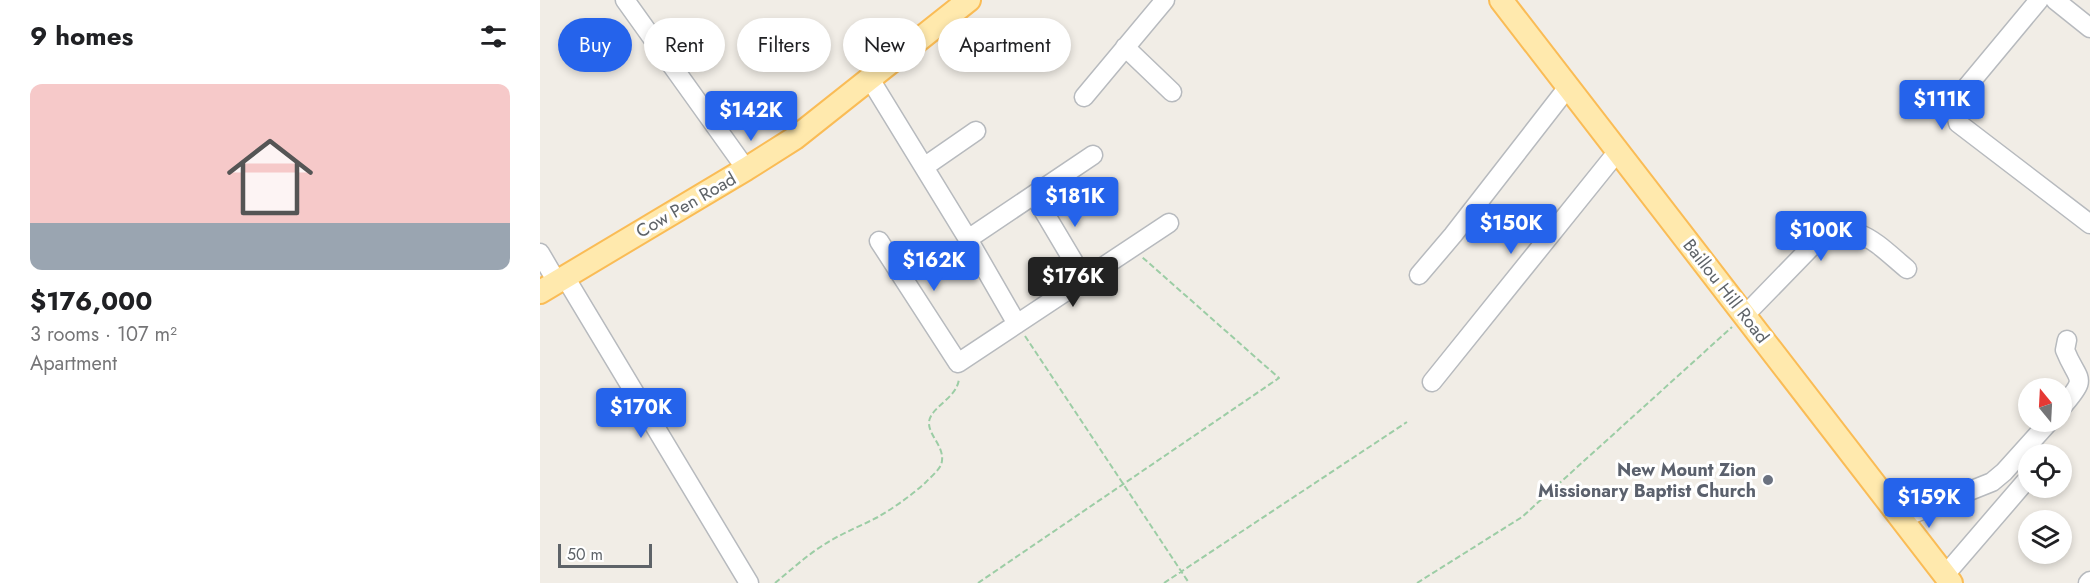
<!DOCTYPE html>
<html lang="en">
<head>
<meta charset="utf-8">
<style>
  body { margin:0; font-family:Jost,sans-serif; background:#f2f2f2; color:#202124; height:100vh; display:flex; flex-direction:column; font-size:22px; white-space:nowrap }
  * { box-sizing:border-box; margin:0 }
  p { font-size:20px; color:#757577 }
  .icon { flex:none; width:33px; height:33px; fill:none; stroke:currentColor; stroke-width:2; stroke-linecap:round; stroke-linejoin:round }
  .map { position:relative; flex:1; overflow:hidden }
  .side { display:flex; flex-direction:column; background:#fff; width:540px }
  .side>* { flex:none }
  .guide { position:absolute; left:18px; top:18px; width:570px; height:54px; display:flex; gap:12px }
  .needle { width:39px; rotate:342deg }
  .buttons { position:absolute; left:1478px; top:378px; display:grid; gap:12px }
  .buttons a { display:grid; place-items:center; width:54px; height:54px; border-radius:50%; background:#fff; box-shadow:0 3px 9px #0003; font-size:30px }
  .scale { position:absolute; left:18px; bottom:15px; width:94px; box-sizing:border-box; padding-left:6px; border:3px solid #5e6368; border-top:0; font-size:16px; line-height:21px; white-space:nowrap; color:#5e6368; -webkit-text-stroke:4px #fff; paint-order:stroke }
  .price { position:absolute; translate:-50% -51px; padding:0 14px; border-radius:6px; background:#2563eb; color:#fff; font-size:20px; line-height:39px; filter:drop-shadow(0 2px 3px #0008) }
  .price::after { content:''; position:absolute; left:50%; top:36px; width:18px; height:14px; margin-left:-9px; background:inherit; clip-path:polygon(0 0,100% 0,50% 100%) }
  .price.active { background:#222; color:#fff }
  ul { padding:0; list-style:none }
  li { display:grid; align-content:center; gap:12px; height:318px; padding:0 30px }
  li span { display:grid; place-items:center; height:186px; border-radius:12px; color:#555 }
  li>.icon { margin-inline-start:auto }
  span .icon { width:108px; height:108px; fill:#fffc; stroke-width:1 }
  li b { font-size:26px }
  h2 { display:flex; justify-content:space-between; align-items:center; height:72px; padding:0 30px; font-size:26px }
  .chip { padding:0 21px; border-radius:27px; background:#fff; box-shadow:0 3px 9px #0003; font-size:21px; line-height:54px }
  .chip.active { background:#2563eb; color:#fff }
  main { display:flex; flex:1; min-height:0 }
  .map>svg:first-child { display:block }
</style>
</head>
<body>
<main>
<section class="side">
<h2>9 homes<svg class="icon" aria-label="filters" viewBox="0 0 24 24"><path d="M4 7h16M4 17h16"/><circle cx="9" cy="7" r="2"/><circle cx="15" cy="17" r="2"/></svg></h2>
<ul>
<li><span style="background:linear-gradient(#f6c9c9 75%,#9aa5b1 0)"><svg class="icon" aria-label="home" viewBox="0 0 24 24"><path d="M3 11l9-7 9 7M6 9v11h12V9"/></svg></span><div><b>$176,000</b><p>3 rooms · 107 m²</p><p>Apartment</p></div></li>
</ul>
</section>
<div class="map">
<svg width="1550" height="583" viewBox="0 0 1550 583">
  <rect width="100%" height="100%" fill="#f1ede6"/>
  <g fill="none" stroke-linecap="round" stroke-linejoin="round">
    <defs>
      <path id="minor" d="M85,0L206,169
        M1499,0L1420,95L1415,108L1418,123L1550,224
        M1515,0L1550,28
        M585,47L632,92
        M330,79L428,239L477,324
        M544,97L625,0
        M384,167L436,131
        M494,195L544,279
        M428,239L553,155
        M339,241L418,363L629,223
        M0,253L17,282
        M879,275L913,235L1028,87
        M25,277L209,583
        M1205,315L1277,241C1314,215 1339,246 1367,269
        M892,382L1078,151
        M1521,408C1550,375 1538,383 1525,350L1527,340
        M1417,496L1452,482L1464,472L1509,422
        M1361,518L1402,503L1405,506H1413L1418,500L1417,496
        M1405,575L1485,482
        M1548,583L1550,581"/>
      <path id="major" d="M961,0L1411,583
        M0,292L206,169L255,138L429,0"/>
    </defs>
    <use href="#minor" stroke="#b7babe" stroke-width="21"/>
    <use href="#major" stroke="#fabc56" stroke-width="26"/>
    <path stroke="#9ccda5" stroke-width="2" stroke-dasharray="6 3" stroke-linecap="butt" d="M485,336L649,583
      M235,583C251,570 267,555 285,544C302,533 321,526 338,517C355,507 372,495 386,482C391,477 398,471 401,465C407,448 388,436 389,422C391,406 418,398 419,378
      M438,583L739,378L602,257
      M624,583L867,422
      M877,583L982,517L1192,327"/>
    <use href="#minor" stroke="#fff" stroke-width="18"/>
    <use href="#major" stroke="#ffe9ad" stroke-width="22"/>
  </g>
  <circle fill="#6b7280" stroke="#fff" stroke-width="2" cx="1228" cy="480" r="6"/>
  <g text-anchor="middle" dominant-baseline="central" stroke-width="6" stroke-linejoin="round" paint-order="stroke">
    <g font-size="18" fill="#5e6368" stroke="#fff">
      <text transform="translate(146 205) rotate(-30)">Cow Pen Road</text>
      <text transform="translate(1186 291) rotate(52)">Baillou Hill Road</text>
    </g>
    <g font-size="18" font-weight="bold" fill="#5b616d" stroke="#fff" text-anchor="end">
      <text x="1216" y="470">New Mount Zion<tspan x="1216" dy="21">Missionary Baptist Church</tspan></text>
    </g>
  </g>
</svg>
<div class="buttons">
<a><svg class="needle" viewBox="-14 -14 28 28"><path d="M0-13l5 13h-10z" fill="#e53935"/><path d="M0 13l5-13h-10z" fill="#757577"/></svg></a>
<a><svg class="icon" aria-label="locate" viewBox="0 0 24 24"><circle cx="12" cy="12" r="6"/><path d="M12 2v4M12 18v4M2 12h4M18 12h4"/></svg></a>
<a><svg class="icon" aria-label="layers" viewBox="0 0 24 24"><path d="M12 4l9 5-9 5-9-5zM3 14l9 5 9-5"/></svg></a>
</div>
<div class="scale">50 m</div>
<b class="price" style="left:1402px;top:131px">$111K</b>
<b class="price" style="left:211px;top:142px">$142K</b>
<b class="price" style="left:535px;top:228px">$181K</b>
<b class="price" style="left:971px;top:255px">$150K</b>
<b class="price" style="left:1281px;top:262px">$100K</b>
<b class="price" style="left:394px;top:292px">$162K</b>
<b class="price active" style="left:533px;top:308px">$176K</b>
<b class="price" style="left:101px;top:439px">$170K</b>
<b class="price" style="left:1389px;top:529px">$159K</b>
<div class="guide">
<a class="chip active">Buy</a>
<a class="chip">Rent</a>
<a class="chip">Filters</a>
<a class="chip">New</a>
<a class="chip">Apartment</a>
</div>
</div>
</main>
</body>
</html>
